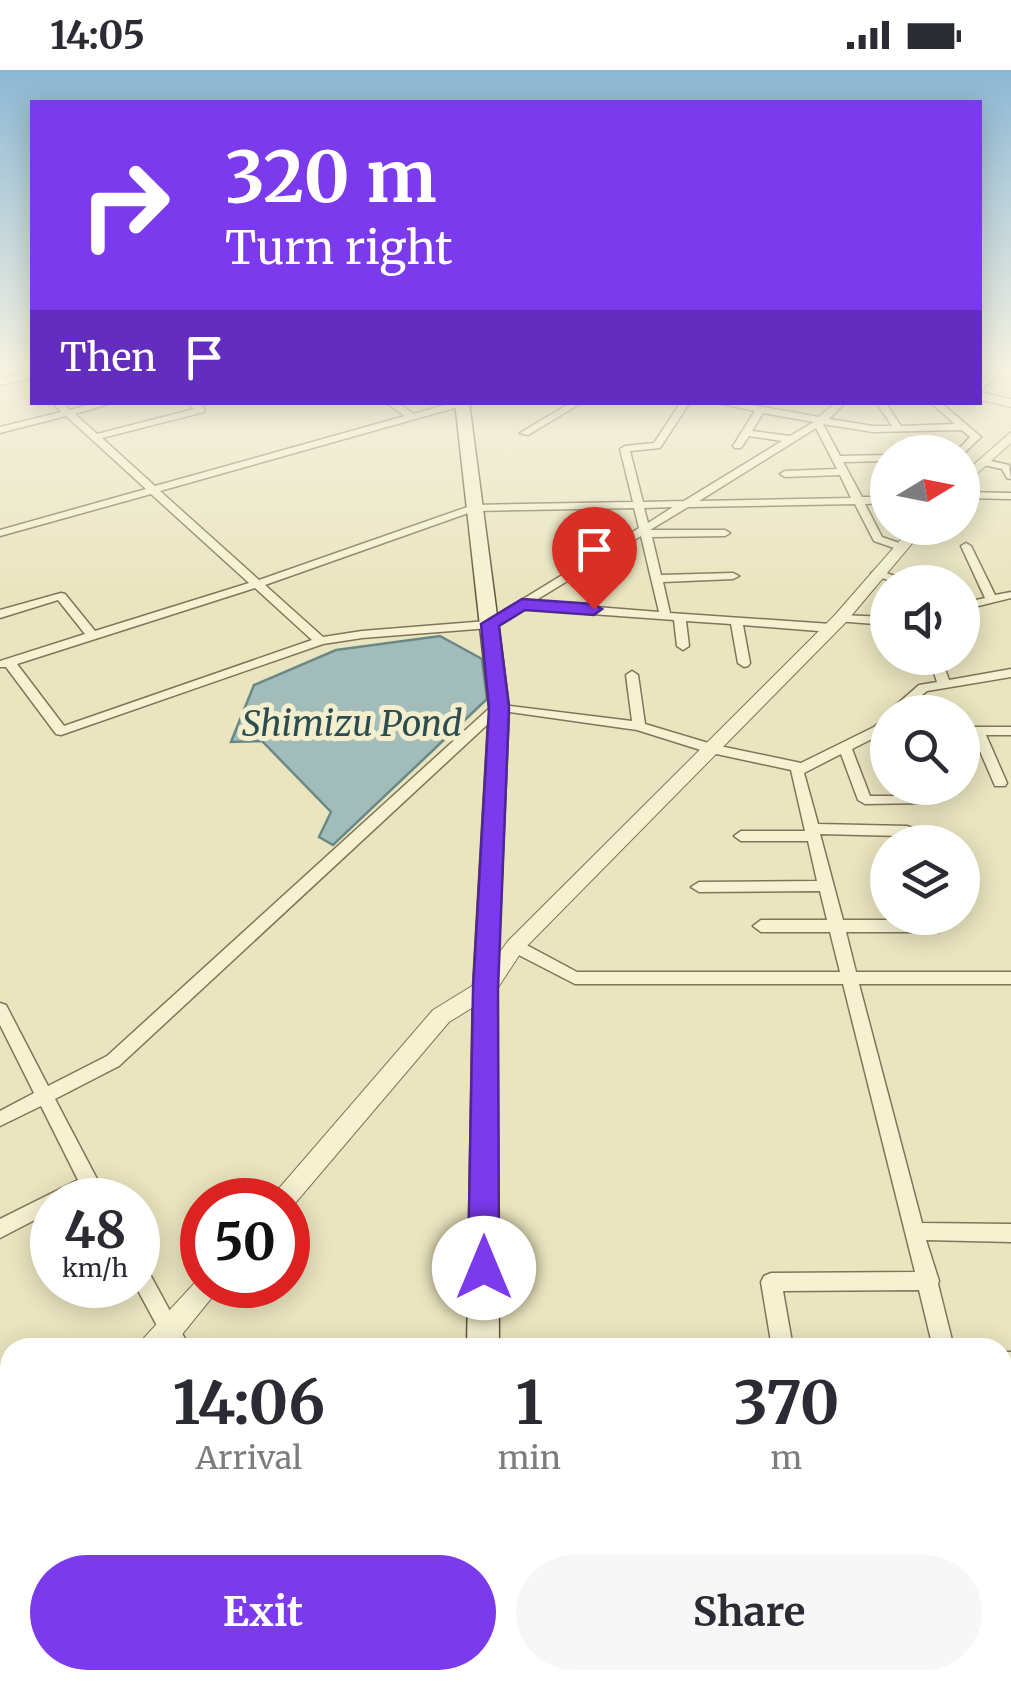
<!DOCTYPE html>
<html lang="en">
<head>
<meta charset="utf-8">
<style>
  body { margin:0; font-family:Merriweather,serif; background:#f7f7f7; color:#2b2b33; height:100vh; display:flex; flex-direction:column; font-size:38px; white-space:nowrap }
  * { box-sizing:border-box; margin:0 }
  p { font-size:32px; color:#7c7c81 }
  .icon { flex:none; width:55px; height:55px; fill:none; stroke:currentColor; stroke-width:2; stroke-linecap:round; stroke-linejoin:round }
  .map { position:relative; flex:1; overflow:hidden }
  .drawer { position:absolute; left:0px; top:1268px; width:1012px; height:352px; display:flex; flex-direction:column; background:#fff; border-radius:30px 30px 0 0; box-shadow:0 5px 25px #0003 }
  .drawer>* { flex:none }
  .banner { position:absolute; left:30px; top:30px; width:952px; height:305px; border-radius:0px; box-shadow:0 5px 25px #0003; background:#7c3aed; color:#fff; overflow:hidden }
  .needle { width:65px; rotate:80deg }
  .controls { position:absolute; left:870px; top:365px; display:grid; gap:20px }
  .controls a { display:grid; place-items:center; width:110px; height:110px; border-radius:50%; background:#fff; box-shadow:0 5px 25px #0003; font-size:50px }
  .speed { position:absolute; left:30px; top:1108px; display:flex; gap:20px; font-size:50px; font-weight:700; text-align:center }
  .speed>* { display:grid; place-content:center; width:130px; height:130px; border-radius:50%; background:#fff; box-shadow:0 5px 25px #0003; line-height:1 }
  .speed small { font-size:25px; font-weight:400 }
  .speed .limit { border:15px solid #d22; background:#fff; color:#111 }
  .pin { position:absolute; display:grid; place-items:center; width:85px; height:85px; color:#fff; margin:-102px -42px; border-radius:50% 50% 50% 0; rotate:-45deg; box-shadow:0 0 10px #0007 }
  .pin .icon { rotate:45deg }
  .me { position:absolute; width:110px; margin:-55px; rotate:0deg; stroke-linejoin:round; filter:drop-shadow(0 0 8px #0008) }
  .turn { display:flex; align-items:center; gap:35px; height:210px; padding:0 30px; font-size:45px }
  .turn .icon { width:130px; height:130px; stroke-width:2.5 }
  .turn b { display:block; font-size:70px; line-height:85px }
  .then { display:flex; align-items:center; height:95px; padding:0 30px; background:#0003; gap:20px; font-size:38px }
  .eta { display:flex; justify-content:space-evenly; align-items:center; height:170px; text-align:center }
  .eta b { font-size:60px; font-weight:700; line-height:70px }
  .action { display:flex; gap:20px; margin-top:auto; padding:20px 30px }
  .action a { flex:1; height:115px; border-radius:60px; background:#7c3aed; color:#fff; font-size:40px; font-weight:700; line-height:115px; text-align:center }
  .action a+a { background:#f7f7f7; color:#2b2b33 }
  .status { display:flex; justify-content:space-between; align-items:center; height:70px; padding:0 50px; background:#fff; direction:ltr }
  .status svg { height:28px; fill:currentColor }
  .map>svg:first-child { display:block }
</style>
</head>
<body>
<div class="status"><b>14:05</b><svg viewBox="0 0 49 12"><path d="M0 12V9h3v3zM5 12V6h3v6zM10 12V3h3v9zM15 12V0h3v12zM26 1h20v11H26zM47 4h2v5h-2z"/></svg></div>
<div class="map">
<svg width="1011" height="1618" viewBox="0 0 1011 1618">
  <rect width="100%" height="100%" fill="#eae5bf"/>
  <path fill="#a2bcb9" stroke="#6a8986" stroke-width="2.5" d="M 440,566 L 482,589 L 487,629 L 333,775 L 319,767 L 331,742 L 262,671 L 231,672 L 254,615 L 336,580 Z"/>
  <g fill="none" stroke-linecap="round" stroke-linejoin="round">
    <defs>
      <g id="minor">
        <path d="M 997,296 L 1006,296 L 980,321 L 980,313 Z"/>
        <path d="M 29,303 L 32,305 L 32,308 L 0,315 L 0,309 Z"/>
        <path d="M 52,332 L 62,332 L 70,340 L 98,332 L 115,332 L 75,344 L 97,364 L 194,339 L 187,332 L 197,332 L 204,338 L 204,342 L 102,368 L 155,416 L 405,346 L 385,332 L 396,332 L 414,344 L 454,332 L 466,332 L 465,335 L 160,421 L 259,510 L 473,435 L 633,432 L 620,379 L 625,376 L 654,373 L 681,332 L 690,332 L 660,378 L 630,381 L 643,432 L 684,431 L 782,371 L 749,366 L 741,378 L 735,378 L 733,376 L 755,341 L 712,332 L 735,332 L 819,347 L 836,332 L 846,332 L 829,349 L 873,356 L 892,356 L 876,332 L 885,332 L 901,356 L 955,354 L 930,332 L 940,332 L 981,367 L 962,385 L 962,382 L 956,382 L 970,367 L 962,360 L 873,362 L 823,354 L 840,386 L 888,385 L 888,391 L 843,392 L 862,427 L 888,427 L 888,433 L 865,434 L 882,467 L 905,475 L 905,479 L 897,479 L 874,471 L 855,434 L 688,437 L 650,460 L 725,460 L 730,463 L 725,466 L 652,467 L 661,505 L 733,503 L 739,506 L 733,509 L 663,512 L 670,543 L 831,554 L 837,558 L 831,562 L 743,555 L 750,593 L 748,596 L 744,597 L 738,593 L 731,554 L 686,551 L 689,576 L 683,580 L 677,576 L 674,550 L 523,539 L 490,558 L 362,568 L 323,574 L 61,665 L 56,664 L 6,597 L 0,597 L 0,591 L 85,564 L 58,530 L 0,548 L 0,540 L 61,523 L 65,524 L 95,561 L 249,513 L 151,424 L 0,466 L 0,460 L 146,419 L 66,346 L 0,363 L 0,357 L 61,342 ZM 763,343 L 814,352 L 790,366 L 752,361 ZM 816,358 L 837,399 L 785,401 L 780,404 L 785,407 L 840,405 L 851,428 L 699,431 ZM 673,437 L 648,453 L 644,438 ZM 634,438 L 639,458 L 487,551 L 362,561 L 323,567 L 265,515 L 474,441 ZM 641,466 L 659,542 L 533,532 ZM 255,518 L 312,570 L 64,656 L 17,594 Z"/>
        <path d="M 572,332 L 583,332 L 528,365 L 520,363 Z"/>
        <path d="M 982,389 L 1009,395 L 1011,409 L 1007,408 L 1002,399 L 979,394 L 977,392 Z"/>
        <path d="M 962,422 L 1011,423 L 1011,429 L 962,428 Z"/>
        <path d="M 966,473 L 971,476 L 995,525 L 1011,522 L 1011,528 L 962,540 L 962,533 L 985,528 L 961,476 Z"/>
        <path d="M 877,500 L 907,510 L 909,512 L 894,512 L 873,505 L 871,503 Z"/>
        <path d="M 840,545 L 888,547 L 888,555 L 836,551 L 836,547 Z"/>
        <path d="M 929,588 L 941,588 L 949,610 L 1011,599 L 1011,607 L 927,621 L 901,642 L 888,642 L 919,615 L 937,612 Z"/>
        <path d="M 632,601 L 638,605 L 645,654 L 715,675 L 801,693 L 874,657 L 888,646 L 888,658 L 884,663 L 852,679 L 870,726 L 914,726 L 911,718 L 925,718 L 929,730 L 927,733 L 865,734 L 858,730 L 841,684 L 804,703 L 818,754 L 907,756 L 912,758 L 918,772 L 904,772 L 901,766 L 820,764 L 843,850 L 929,850 L 929,848 L 943,848 L 947,856 L 939,862 L 846,862 L 856,902 L 1011,902 L 1011,914 L 859,914 L 922,1153 L 1011,1154 L 1011,1172 L 926,1170 L 939,1211 L 938,1214 L 954,1278 L 933,1278 L 919,1220 L 783,1221 L 793,1278 L 772,1278 L 761,1212 L 764,1206 L 771,1203 L 915,1202 L 843,914 L 575,914 L 509,880 L 507,876 L 509,872 L 521,872 L 577,902 L 840,902 L 830,862 L 761,862 L 753,856 L 761,850 L 827,850 L 820,821 L 699,822 L 691,817 L 699,812 L 817,811 L 808,771 L 741,771 L 734,766 L 741,761 L 805,761 L 791,700 L 707,682 L 637,660 L 502,641 L 119,996 L 55,1029 L 108,1130 L 88,1130 L 86,1125 L 75,1130 L 52,1130 L 52,1141 L 0,1168 L 0,1149 L 78,1110 L 41,1036 L 0,1056 L 0,1041 L 34,1023 L 0,955 L 0,933 L 6,935 L 48,1016 L 107,986 L 494,634 L 632,651 L 626,605 Z"/>
        <path d="M 962,657 L 1011,657 L 1011,665 L 986,665 L 1007,713 L 1005,716 L 995,716 L 973,665 L 962,665 Z"/>
        <path d="M 138,1192 L 145,1195 L 190,1278 L 169,1278 L 135,1215 L 138,1215 Z"/>
        <rect x="1002" y="1282" width="9" height="20"/>
        <path d="M 1002,1492 L 1011,1497 L 1011,1560 L 1002,1560 Z"/>
        <path d="M 359,1610 L 384,1610 L 388,1618 L 362,1618 Z"/>
      </g>
      <g id="tertiary">
        <path d="M 980,322 L 1011,329 L 1011,337 L 980,330 Z"/>
        <path d="M 1011,362 L 1011,373 L 962,417 L 962,405 Z"/>
        <path d="M 911,458 L 925,458 L 846,552 L 522,881 L 493,925 L 449,952 L 291,1138 L 288,1139 L 288,1130 L 269,1130 L 433,940 L 477,913 L 508,871 L 834,546 Z"/>
        <path d="M 202,1205 L 202,1215 L 222,1215 L 171,1278 L 139,1278 L 143,1269 Z"/>
        <path d="M 10,1405 L 10,1441 L 0,1445 L 0,1409 Z"/>
      </g>
      <g id="secondary">
        <path d="M 455,332 L 469,332 L 509,637 L 497,919 L 499,1278 L 467,1278 L 473,919 L 489,637 Z"/>
        <rect x="460" y="1610" width="38" height="8"/>
      </g>
    </defs>
    <use href="#minor" stroke="#817559" stroke-width="3"/>
    <use href="#tertiary" stroke="#817559" stroke-width="2"/>
    <use href="#secondary" stroke="#63563c" stroke-width="3"/>
    <use href="#minor" fill="#f5f1d1" fill-rule="evenodd"/>
    <use href="#tertiary" fill="#f5f1d1" fill-rule="evenodd"/>
    <use href="#secondary" fill="#f5f1d1" fill-rule="evenodd"/>
  </g>
  <linearGradient id="sky" x2="0" y2="1"><stop stop-color="#8cb7d5"/><stop offset="0.57" stop-color="#f6f3e2"/><stop offset="1" stop-color="#f6f3e2" stop-opacity="0"/></linearGradient>
  <rect width="1011" height="523" fill="url(#sky)"/>
  <path fill="#7c3aed" stroke="#51269a" stroke-width="2.5" d="M 522,529 L 594,534 L 602,539 L 594,545 L 525,540 L 499,556 L 509,638 L 498,920 L 499,1198 L 494,1208 L 484,1212 L 473,1208 L 468,1198 L 473,920 L 489,638 L 481,554 Z"/>
  <g text-anchor="middle" stroke-width="10" stroke-linejoin="round" paint-order="stroke">
    <g font-size="35" font-style="italic" fill="#2c4c50" stroke="#f2eece">
      <text x="352" y="666">Shimizu Pond</text>
    </g>
  </g>
</svg>
<div class="controls">
<a><svg class="needle" viewBox="-14 -14 28 28"><path d="M0-13l5 13h-10z" fill="#e53935"/><path d="M0 13l5-13h-10z" fill="#7c7c81"/></svg></a>
<a><svg class="icon" aria-label="sound" viewBox="0 0 24 24"><path d="M4 9h4l5-4v14l-5-4H4zM17 9q2 3 0 6"/></svg></a>
<a><svg class="icon" aria-label="search" viewBox="0 0 24 24"><circle cx="10" cy="10" r="6"/><path d="M15 15l6 6"/></svg></a>
<a><svg class="icon" aria-label="layers" viewBox="0 0 24 24"><path d="M12 4l9 5-9 5-9-5zM3 14l9 5 9-5"/></svg></a>
</div>
<div class="speed"><div>48<small>km/h</small></div><div class="limit">50</div></div>
<div class="pin" style="left:594px;top:539px;background:#d93025"><svg class="icon" aria-label="arrive" viewBox="0 0 24 24"><path d="M6 21V4h12l-3 4 3 4H6"/></svg></div>
<svg class="me" style="left:484px;top:1198px" viewBox="-20 -20 40 40"><circle r="19" fill="#fff"/><path d="M0-13L10 11 0 6-10 11z" fill="#7c3aed"/></svg>
<div class="banner">
<div class="turn"><svg class="icon" aria-label="right" viewBox="0 0 24 24"><path d="M7 20v-9h11M14 6l5 5-5 5"/></svg><div><b>320 m</b>Turn right</div></div>
<div class="then">Then<svg class="icon" aria-label="arrive" viewBox="0 0 24 24"><path d="M6 21V4h12l-3 4 3 4H6"/></svg></div>
</div>
<section class="drawer">
<div class="eta">
<div><b>14:06</b><p>Arrival</p></div>
<div><b>1</b><p>min</p></div>
<div><b>370</b><p>m</p></div>
</div>
<div class="action"><a>Exit</a><a>Share</a></div>
</section>
</div>
</body>
</html>
